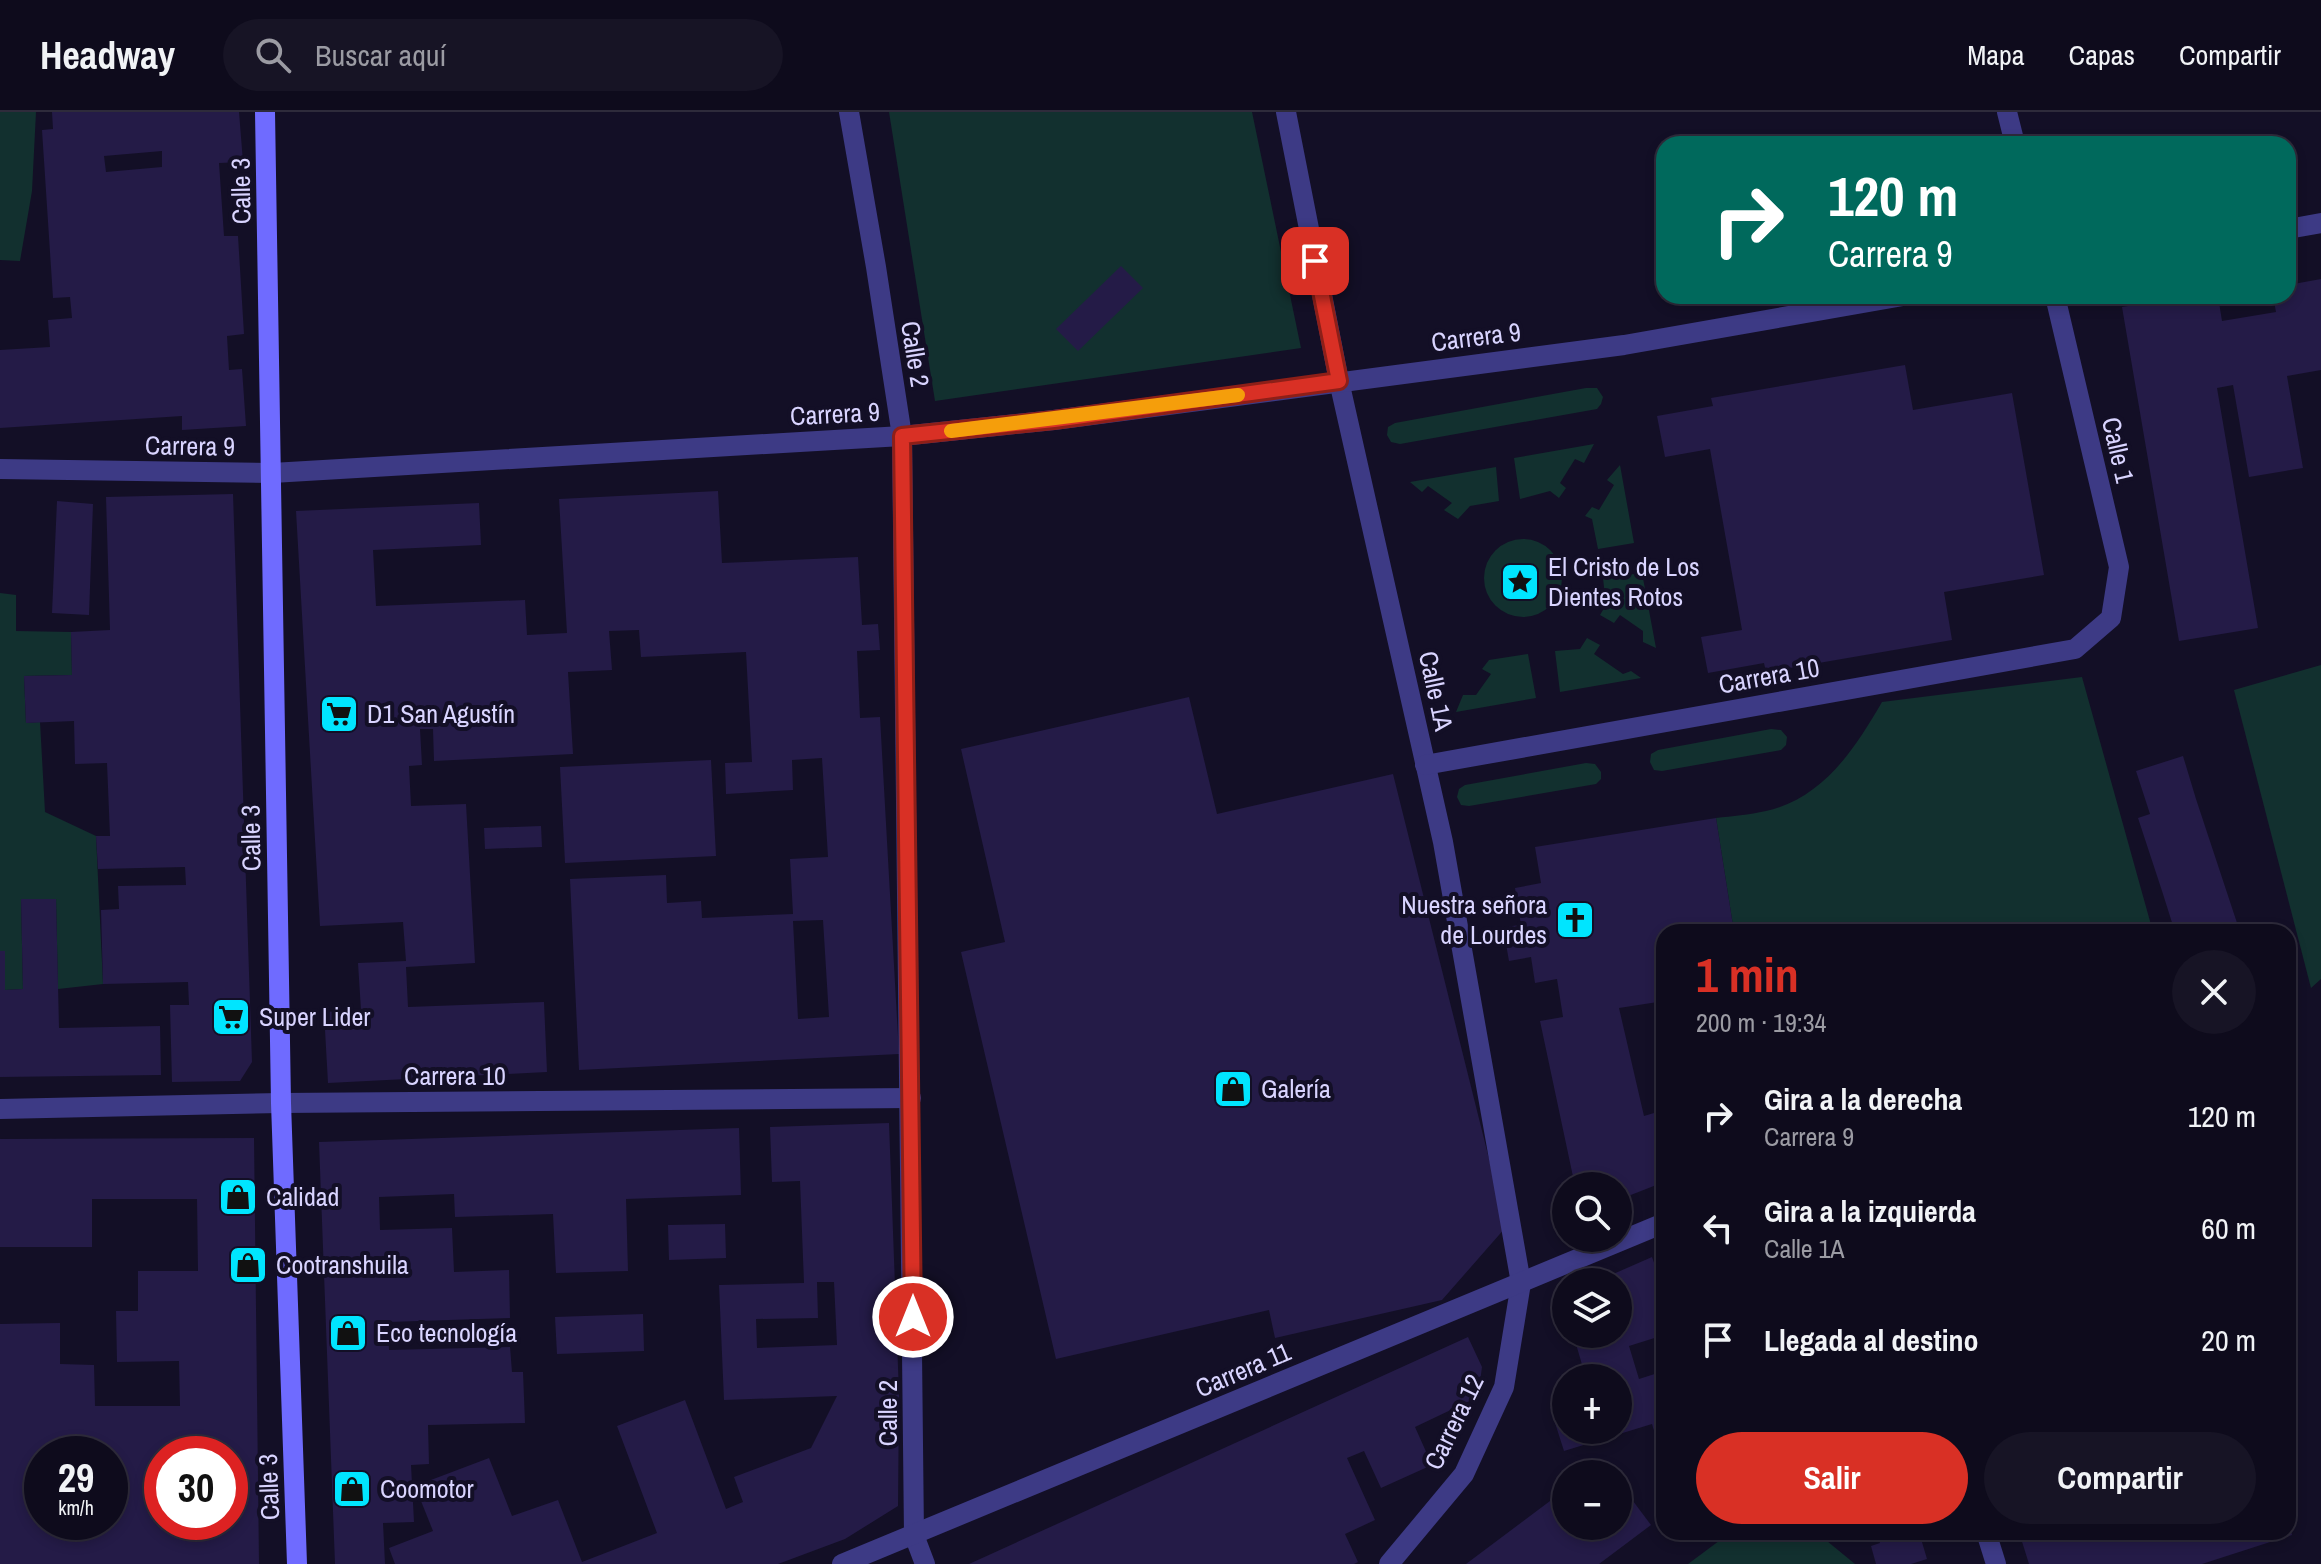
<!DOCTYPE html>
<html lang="es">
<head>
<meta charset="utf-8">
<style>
  body { margin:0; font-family:"Archivo Narrow",sans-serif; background:#171425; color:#f1f3f6; height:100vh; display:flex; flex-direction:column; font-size:30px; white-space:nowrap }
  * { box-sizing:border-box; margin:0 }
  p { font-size:26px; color:#9b9ba3 }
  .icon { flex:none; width:44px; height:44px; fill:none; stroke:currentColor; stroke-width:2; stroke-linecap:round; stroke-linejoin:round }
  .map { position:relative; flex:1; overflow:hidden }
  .sheet { position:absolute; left:1656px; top:812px; width:640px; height:616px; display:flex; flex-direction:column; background:#0e0b1c; border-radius:24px; box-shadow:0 4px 12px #0003,0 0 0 2px #2e2b3b }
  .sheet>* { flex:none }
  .banner { position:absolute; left:1656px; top:24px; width:640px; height:168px; border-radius:24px; box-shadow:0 4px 12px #0003,0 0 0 2px #2e2b3b; background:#00695c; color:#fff; overflow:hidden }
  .fabs { position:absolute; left:1552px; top:1060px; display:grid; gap:16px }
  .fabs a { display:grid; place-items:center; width:80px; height:80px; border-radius:50%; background:#0e0b1c; box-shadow:0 4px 12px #0003,0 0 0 2px #2e2b3b; font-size:40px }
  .speed { position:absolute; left:24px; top:1324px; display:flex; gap:16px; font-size:40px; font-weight:700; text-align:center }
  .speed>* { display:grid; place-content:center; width:104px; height:104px; border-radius:50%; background:#0e0b1c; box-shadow:0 4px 12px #0003,0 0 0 2px #2e2b3b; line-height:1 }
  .speed small { font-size:20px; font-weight:400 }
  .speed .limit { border:12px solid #d22; background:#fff; color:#111 }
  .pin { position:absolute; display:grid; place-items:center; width:68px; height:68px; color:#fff; margin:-34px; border-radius:16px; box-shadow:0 4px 12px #0006 }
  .me { position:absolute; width:88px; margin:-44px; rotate:0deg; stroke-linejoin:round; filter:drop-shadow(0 0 6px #0008) }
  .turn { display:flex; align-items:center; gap:28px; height:168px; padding:0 40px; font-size:36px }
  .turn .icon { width:104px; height:104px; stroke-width:2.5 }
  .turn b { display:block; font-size:56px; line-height:68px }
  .round { display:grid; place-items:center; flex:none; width:84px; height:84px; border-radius:42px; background:#171425 }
  .summary { display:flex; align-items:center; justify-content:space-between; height:136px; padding:0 40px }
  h1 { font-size:48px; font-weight:800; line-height:60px; color:#d93025 }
  .action { display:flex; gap:16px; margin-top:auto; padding:16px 40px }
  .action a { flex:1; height:92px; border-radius:48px; background:#d93025; color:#fff; font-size:32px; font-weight:800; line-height:92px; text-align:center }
  .action a+a { background:#171425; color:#f1f3f6 }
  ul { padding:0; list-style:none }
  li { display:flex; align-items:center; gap:24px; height:112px; padding:0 40px }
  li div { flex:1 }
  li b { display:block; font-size:30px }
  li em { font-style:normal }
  header { display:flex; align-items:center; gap:48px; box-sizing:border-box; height:112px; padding:0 40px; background:#0e0b1c; border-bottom:2px solid #2e2b3b }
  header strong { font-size:38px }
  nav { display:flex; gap:44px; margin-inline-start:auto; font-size:28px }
  .search { width:560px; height:72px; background:#171425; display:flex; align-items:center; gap:20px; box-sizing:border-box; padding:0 28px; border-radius:44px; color:#9b9ba3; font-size:30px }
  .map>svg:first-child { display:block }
</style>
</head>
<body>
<header>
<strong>Headway</strong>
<div class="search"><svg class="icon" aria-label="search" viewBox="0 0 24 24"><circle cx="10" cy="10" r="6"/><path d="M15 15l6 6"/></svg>Buscar aquí</div>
<nav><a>Mapa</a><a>Capas</a><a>Compartir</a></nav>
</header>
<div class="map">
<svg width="2321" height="1452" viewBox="0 0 2321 1452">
  <rect width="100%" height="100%" fill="#130f26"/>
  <g fill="#12302f">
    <path d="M 0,0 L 36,0 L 32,79 L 20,149 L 0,148 Z"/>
    <path d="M 889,0 L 1252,0 L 1301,236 L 935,289 Z"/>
    <path d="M 1586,276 L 1597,276 L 1603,285 L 1601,292 L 1597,297 L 1400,332 L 1391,330 L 1387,323 L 1388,315 L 1395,311 Z"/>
    <path d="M 1594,332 L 1584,351 L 1575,347 L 1560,371 L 1566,376 L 1559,386 L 1550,379 L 1520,387 L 1514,346 Z"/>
    <path d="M 1620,353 L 1634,431 L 1598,437 L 1592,407 L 1585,404 L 1592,395 L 1599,398 L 1614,373 L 1607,368 Z"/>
    <path d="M 1496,355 L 1499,389 L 1470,394 L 1458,407 L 1444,398 L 1452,391 L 1428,374 L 1422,380 L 1410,370 Z"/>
    <circle cx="1523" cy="466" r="39"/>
    <path d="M 1642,461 L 1656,536 L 1643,530 L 1643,519 L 1620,503 L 1614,511 L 1600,503 L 1606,493 L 1603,466 Z"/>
    <path d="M 0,481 L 16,483 L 16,519 L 71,520 L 72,563 L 24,564 L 26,611 L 40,610 L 45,700 L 96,724 L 103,872 L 58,877 L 56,787 L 21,787 L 23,877 L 5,878 L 5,840 L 0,839 Z"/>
    <path d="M 1587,526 L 1600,533 L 1594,542 L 1623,562 L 1631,559 L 1641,566 L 1560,580 L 1555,539 L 1580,537 Z"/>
    <path d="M 1528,542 L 1536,586 L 1456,600 L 1463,583 L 1476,583 L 1491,562 L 1482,557 L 1489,548 Z"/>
    <path d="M 2321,553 L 2321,867 L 2311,876 L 2234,578 Z"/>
    <path d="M 2082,565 L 2153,820 L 1734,820 L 1716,706 C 1732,704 1749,703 1766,699 C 1823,686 1854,638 1882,590 Z"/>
    <path d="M 1771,617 L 1781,618 L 1787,625 L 1786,633 L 1781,638 L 1662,659 L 1654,658 L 1650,650 L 1651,642 L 1658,638 Z"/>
    <path d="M 1586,651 L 1595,652 L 1601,660 L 1601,667 L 1596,672 L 1469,694 L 1461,693 L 1457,685 L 1459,677 L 1465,673 Z"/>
    <path d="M 1731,1420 L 1816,1420 L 1855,1452 L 1688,1452 Z"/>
  </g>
  <g fill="#241b47" fill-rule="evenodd">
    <path d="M 52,0 L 239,0 L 243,50 L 219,51 L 224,124 L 238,124 L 244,222 L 227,224 L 229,258 L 242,257 L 246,314 L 182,318 L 182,304 L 0,316 L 0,238 L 50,235 L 48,208 L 72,206 L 70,185 L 53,186 L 42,18 L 53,17 ZM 162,39 L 162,55 L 106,60 L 104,44 Z"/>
    <path d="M 1121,154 L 1143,176 L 1078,239 L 1056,217 Z"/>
    <path d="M 2321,167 L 2321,258 L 2287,264 L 2303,356 L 2249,365 L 2233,273 L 2217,276 L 2258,516 L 2179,529 L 2122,195 L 2189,184 L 2218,184 L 2222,209 L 2276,200 L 2273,184 L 2288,184 L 2288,173 Z"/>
    <path d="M 1905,253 L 1913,298 L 2012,281 L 2044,463 L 1944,480 L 1952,528 L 1766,560 L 1764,551 L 1708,561 L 1701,525 L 1742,518 L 1710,337 L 1665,345 L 1657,304 L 1713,294 L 1711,286 Z"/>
    <path d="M 718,379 L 722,451 L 858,445 L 862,513 L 878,512 L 880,538 L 857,539 L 860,606 L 880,605 L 899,942 L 579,958 L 570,767 L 666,763 L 667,791 L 701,789 L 702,806 L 793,802 L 790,747 L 828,745 L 822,646 L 792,648 L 793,678 L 726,682 L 725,651 L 752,650 L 746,540 L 641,545 L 639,518 L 609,519 L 612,558 L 568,560 L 573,642 L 434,649 L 433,617 L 420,617 L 422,653 L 409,654 L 411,694 L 466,692 L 475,851 L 406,855 L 408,895 L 544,890 L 547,960 L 328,971 L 324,900 L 361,898 L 358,851 L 406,849 L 403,810 L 320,814 L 296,399 L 479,391 L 481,433 L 373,438 L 376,494 L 525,488 L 527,523 L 567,521 L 559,387 ZM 823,808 L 829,905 L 798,907 L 793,809 Z"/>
    <path d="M 233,382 L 252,950 L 240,969 L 172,970 L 170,893 L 189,893 L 188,870 L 103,872 L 101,798 L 119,797 L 118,774 L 186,773 L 185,755 L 98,757 L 96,724 L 110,724 L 107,651 L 75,652 L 74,609 L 26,611 L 24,564 L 72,563 L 71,520 L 110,518 L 106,385 Z"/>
    <path d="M 57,389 L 93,392 L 89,503 L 52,501 Z"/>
    <path d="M 1189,585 L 1217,702 L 1393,662 L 1506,1115 L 1442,1188 L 1275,1226 L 1269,1198 L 1056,1247 L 961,840 L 1005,830 L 961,637 Z"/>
    <path d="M 2183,644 L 2196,687 L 2240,820 L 2175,820 L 2163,782 L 2138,706 L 2150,702 L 2136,659 Z"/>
    <path d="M 711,648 L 716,744 L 565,751 L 560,655 Z"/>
    <path d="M 1716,706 L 1734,820 L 1664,820 L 1664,889 L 1619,896 L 1644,1004 L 1664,998 L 1664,1070 L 1618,1088 L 1618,1074 L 1575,1074 L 1540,909 L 1563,905 L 1557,867 L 1535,871 L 1531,845 L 1509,849 L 1503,815 L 1521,813 L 1515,776 L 1541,771 L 1535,735 Z"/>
    <path d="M 541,714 L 542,735 L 485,737 L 484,716 Z"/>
    <path d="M 21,787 L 56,787 L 59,916 L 160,914 L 161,963 L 0,965 L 0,839 L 5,839 L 5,878 L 23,877 Z"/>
    <path d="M 889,1011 L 899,1282 L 898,1394 L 845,1427 L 778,1452 L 395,1452 L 389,1436 L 433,1419 L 415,1374 L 489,1346 L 512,1404 L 558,1388 L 582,1450 L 657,1421 L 617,1314 L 685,1288 L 726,1397 L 743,1390 L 734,1365 L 811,1336 L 837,1284 L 724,1288 L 719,1173 L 804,1171 L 800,1069 L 772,1070 L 770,1015 ZM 817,1170 L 834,1170 L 837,1233 L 757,1236 L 756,1207 L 818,1206 Z"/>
    <path d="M 739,1016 L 741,1083 L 626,1087 L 628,1159 L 556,1161 L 553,1102 L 455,1105 L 454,1082 L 379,1085 L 380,1118 L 452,1116 L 454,1160 L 509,1158 L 510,1206 L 388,1210 L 389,1238 L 510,1235 L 512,1260 L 523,1260 L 525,1311 L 428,1313 L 429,1352 L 411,1353 L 414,1410 L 383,1411 L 385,1452 L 335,1452 L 319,1030 Z"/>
    <path d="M 254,1026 L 259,1452 L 0,1452 L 0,1212 L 60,1211 L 60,1252 L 94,1253 L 95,1294 L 180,1294 L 179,1249 L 117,1250 L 116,1199 L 138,1199 L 138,1159 L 198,1159 L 197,1087 L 92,1087 L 92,1135 L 0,1135 L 0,1027 ZM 42,1342 L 110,1342 L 110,1410 L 42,1410 ZM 162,1342 L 230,1342 L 230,1410 L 162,1410 Z"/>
    <path d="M 725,1112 L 726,1146 L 669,1148 L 668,1113 Z"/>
    <path d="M 1652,1145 L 1664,1179 L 1664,1223 L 1629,1234 L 1639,1267 L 1664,1259 L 1664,1341 L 1661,1342 L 1652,1312 L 1564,1339 L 1550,1295 L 1566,1290 L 1566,1318 L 1618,1318 L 1618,1266 L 1586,1266 L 1573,1222 L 1618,1222 L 1618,1170 L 1595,1170 Z"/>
    <path d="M 643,1202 L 644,1239 L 557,1242 L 555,1205 Z"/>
    <path d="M 1468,1225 L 1482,1255 L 1478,1285 L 1415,1315 L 1432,1353 L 1381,1376 L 1364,1339 L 1347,1346 L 1375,1408 L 1345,1422 L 1358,1450 L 1354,1452 L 969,1452 Z"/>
    <path d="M 1603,1349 L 1612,1362 L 1586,1362 Z"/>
    <path d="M 1618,1369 L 1651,1413 L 1599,1452 L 1466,1452 L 1566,1377 L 1566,1414 L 1618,1414 Z"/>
    <path d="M 2289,1411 L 2292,1423 L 2202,1452 L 2029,1452 L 2019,1420 L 2288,1420 Z"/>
    <path d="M 1876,1420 L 1919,1420 L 1927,1447 L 1911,1452 L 1876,1452 L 1871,1434 L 1880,1431 Z"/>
  </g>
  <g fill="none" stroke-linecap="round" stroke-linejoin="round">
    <g stroke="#3d3a85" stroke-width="20">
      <path d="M 849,0 L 876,155 L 902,324 L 914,1423 L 925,1452"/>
      <path d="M 1286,0 L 1339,269 L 1443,730 L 1521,1171 L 1504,1275 L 1464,1362 L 1389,1452"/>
      <path d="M 2007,0 L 2015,32"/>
      <path d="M 2288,117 L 2321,111"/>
      <path d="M 0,357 L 272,361 L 902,324 L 1054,308 L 1624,233 L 1903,184"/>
      <path d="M 1425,653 L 2075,537 L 2111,506 L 2119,455 L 2055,184"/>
      <path d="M 0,997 L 281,991 L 911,986"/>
      <path d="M 1986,1420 L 1996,1452"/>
      <path d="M 842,1452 L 1664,1111"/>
    </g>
    <path stroke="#6f6bff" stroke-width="20" d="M 265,0 L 281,991 L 297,1452"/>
  </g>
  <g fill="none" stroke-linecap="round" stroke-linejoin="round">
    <defs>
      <path id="route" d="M 913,1205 L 902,324 L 1054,308 L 1339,269 L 1315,149"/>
    </defs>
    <use href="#route" stroke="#8d1f18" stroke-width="20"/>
    <use href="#route" stroke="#d93025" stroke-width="14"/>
    <path stroke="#f59e0b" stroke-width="14" d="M 951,319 L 1238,283"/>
  </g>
  <defs>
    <symbol id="sight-square" viewBox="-11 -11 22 22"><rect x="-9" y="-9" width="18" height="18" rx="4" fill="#00e5ff" stroke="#130f26"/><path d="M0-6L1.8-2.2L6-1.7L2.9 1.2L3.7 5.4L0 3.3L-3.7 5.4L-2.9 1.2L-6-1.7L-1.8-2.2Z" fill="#111"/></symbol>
    <symbol id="supermarket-square" viewBox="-11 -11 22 22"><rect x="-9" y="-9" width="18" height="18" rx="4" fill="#00e5ff" stroke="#130f26"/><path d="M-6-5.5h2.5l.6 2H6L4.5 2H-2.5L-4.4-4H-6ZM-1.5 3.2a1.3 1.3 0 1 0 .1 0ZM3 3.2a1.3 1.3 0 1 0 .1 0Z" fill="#111"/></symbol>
    <symbol id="church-square" viewBox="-11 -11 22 22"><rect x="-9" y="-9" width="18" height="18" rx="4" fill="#00e5ff" stroke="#130f26"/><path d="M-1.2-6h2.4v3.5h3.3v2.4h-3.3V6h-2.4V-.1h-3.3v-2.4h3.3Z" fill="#111"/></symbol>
    <symbol id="shop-square" viewBox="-11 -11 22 22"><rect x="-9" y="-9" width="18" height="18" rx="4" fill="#00e5ff" stroke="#130f26"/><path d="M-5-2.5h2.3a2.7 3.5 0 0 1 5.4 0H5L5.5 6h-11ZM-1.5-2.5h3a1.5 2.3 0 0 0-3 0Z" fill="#111"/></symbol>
  </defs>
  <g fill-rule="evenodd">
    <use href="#sight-square" x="1498" y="448" width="44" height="44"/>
    <use href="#supermarket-square" x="317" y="580" width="44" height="44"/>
    <use href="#church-square" x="1553" y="786" width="44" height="44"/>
    <use href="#supermarket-square" x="209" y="883" width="44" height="44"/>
    <use href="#shop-square" x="1211" y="955" width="44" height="44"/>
    <use href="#shop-square" x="216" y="1063" width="44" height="44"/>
    <use href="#shop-square" x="226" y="1131" width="44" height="44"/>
    <use href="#shop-square" x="326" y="1199" width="44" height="44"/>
    <use href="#shop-square" x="330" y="1355" width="44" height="44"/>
  </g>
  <g text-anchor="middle" stroke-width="8" stroke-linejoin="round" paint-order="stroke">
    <g font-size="26" fill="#d9d4ff" stroke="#130f26">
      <text transform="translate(241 79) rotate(-91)" y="9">Calle 3</text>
      <text transform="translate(1476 225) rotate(-7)" y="9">Carrera 9</text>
      <text transform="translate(915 242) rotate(81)" y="9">Calle 2</text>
      <text transform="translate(835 302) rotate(-3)" y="9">Carrera 9</text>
      <text transform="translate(190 334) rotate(1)" y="9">Carrera 9</text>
      <text transform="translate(2118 338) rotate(77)" y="9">Calle 1</text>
      <text transform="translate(1769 564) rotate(-10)" y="9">Carrera 10</text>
      <text transform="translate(1436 579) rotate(78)" y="9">Calle 1A</text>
      <text transform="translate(251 726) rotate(-91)" y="9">Calle 3</text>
      <text x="455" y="973">Carrera 10</text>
      <text transform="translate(1243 1258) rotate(-23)" y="9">Carrera 11</text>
      <text transform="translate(888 1301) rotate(-90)" y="9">Calle 2</text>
      <text transform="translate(1454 1310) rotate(-64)" y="9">Carrera 12</text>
      <text transform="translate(269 1375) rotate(-92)" y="9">Calle 3</text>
    </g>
    <g font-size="26" fill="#d9d4ff" stroke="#130f26" text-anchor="start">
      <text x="1548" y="464">El Cristo de Los<tspan x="1548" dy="30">Dientes Rotos</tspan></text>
      <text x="367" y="611">D1 San Agustín</text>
      <text x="1547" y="802" text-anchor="end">Nuestra señora<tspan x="1547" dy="30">de Lourdes</tspan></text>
      <text x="259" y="914">Super Lider</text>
      <text x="1261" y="986">Galería</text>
      <text x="266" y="1094">Calidad</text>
      <text x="276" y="1162">Cootranshuila</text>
      <text x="376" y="1230">Eco tecnología</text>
      <text x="380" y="1386">Coomotor</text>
    </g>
  </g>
</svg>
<div class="fabs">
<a><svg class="icon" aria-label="search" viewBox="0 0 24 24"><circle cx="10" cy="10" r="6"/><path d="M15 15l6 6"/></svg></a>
<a><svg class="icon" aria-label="layers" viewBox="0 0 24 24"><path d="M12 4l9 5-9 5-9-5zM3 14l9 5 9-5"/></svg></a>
<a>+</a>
<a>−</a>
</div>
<div class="speed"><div>29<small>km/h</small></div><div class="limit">30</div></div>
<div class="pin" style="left:1315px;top:149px;background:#d93025"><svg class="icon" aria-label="arrive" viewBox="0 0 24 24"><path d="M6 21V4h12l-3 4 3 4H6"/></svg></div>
<svg class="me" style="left:913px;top:1205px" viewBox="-20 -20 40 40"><circle r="17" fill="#d93025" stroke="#fff" stroke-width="3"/><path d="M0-11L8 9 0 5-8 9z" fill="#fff"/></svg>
<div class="banner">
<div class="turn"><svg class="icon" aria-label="right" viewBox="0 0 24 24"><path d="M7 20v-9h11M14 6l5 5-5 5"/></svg><div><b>120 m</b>Carrera 9</div></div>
</div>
<section class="sheet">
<div class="summary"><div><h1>1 min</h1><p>200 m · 19:34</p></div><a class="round"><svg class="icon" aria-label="close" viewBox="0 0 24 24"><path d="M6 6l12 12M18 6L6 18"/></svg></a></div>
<ul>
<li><svg class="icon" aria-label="right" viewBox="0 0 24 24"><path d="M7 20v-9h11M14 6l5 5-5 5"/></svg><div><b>Gira a la derecha</b><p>Carrera 9</p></div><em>120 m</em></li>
<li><svg class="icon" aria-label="left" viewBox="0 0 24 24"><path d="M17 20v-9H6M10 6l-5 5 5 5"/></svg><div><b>Gira a la izquierda</b><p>Calle 1A</p></div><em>60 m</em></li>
<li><svg class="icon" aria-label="arrive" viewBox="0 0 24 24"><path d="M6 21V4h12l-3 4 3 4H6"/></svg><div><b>Llegada al destino</b></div><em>20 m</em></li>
</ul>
<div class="action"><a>Salir</a><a>Compartir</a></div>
</section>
</div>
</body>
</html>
